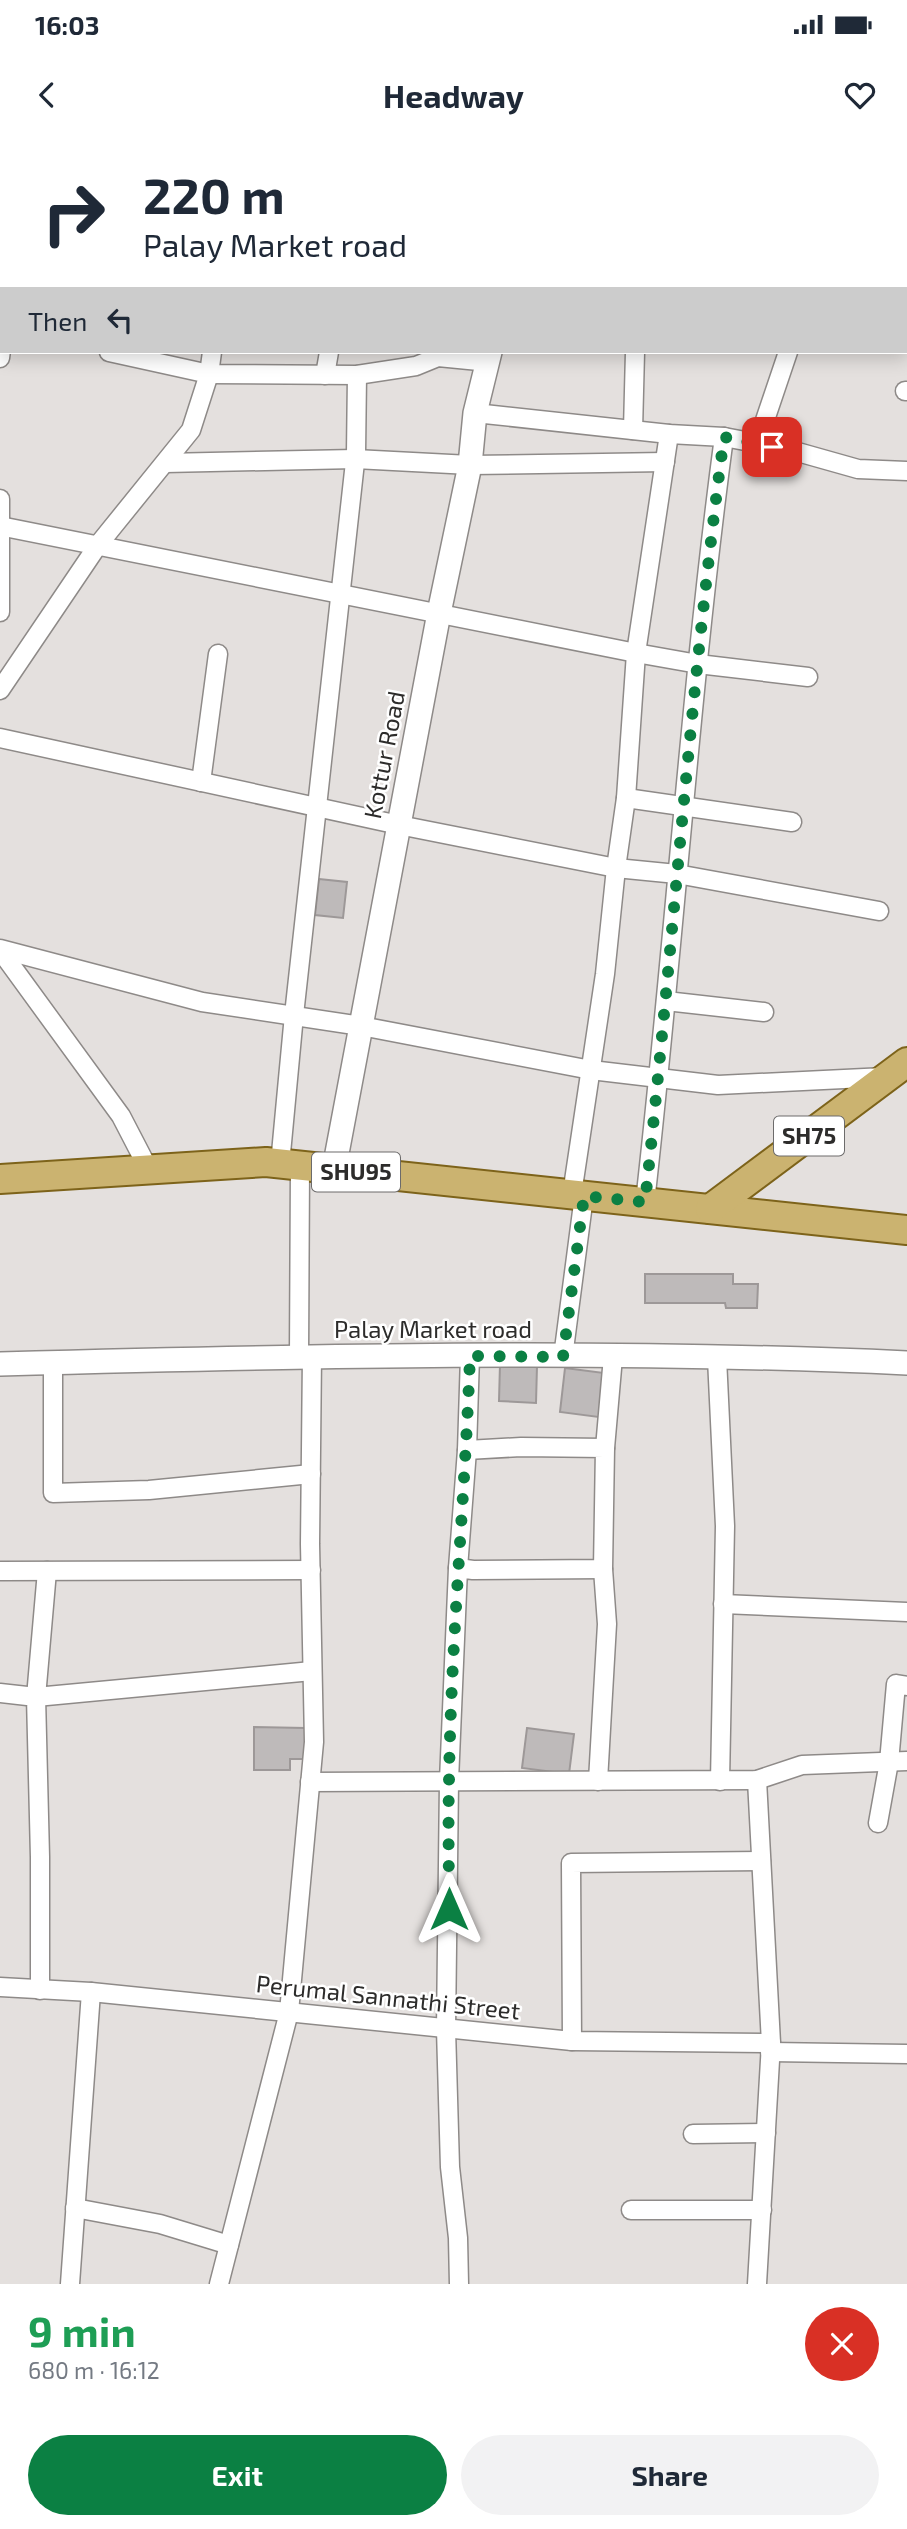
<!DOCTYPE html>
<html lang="en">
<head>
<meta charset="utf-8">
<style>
  body { margin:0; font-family:"Exo 2",sans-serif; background:#f2f2f3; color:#1f2937; height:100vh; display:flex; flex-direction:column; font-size:26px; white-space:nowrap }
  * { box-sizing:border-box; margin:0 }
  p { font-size:23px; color:#747a83 }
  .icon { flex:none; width:38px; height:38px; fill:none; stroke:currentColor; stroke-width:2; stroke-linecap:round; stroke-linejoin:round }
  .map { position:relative; height:2144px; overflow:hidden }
  .details { display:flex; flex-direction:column; background:#fff; flex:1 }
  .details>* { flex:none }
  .top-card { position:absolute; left:0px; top:0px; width:908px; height:214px; box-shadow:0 4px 18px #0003; background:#fff; color:#1f2937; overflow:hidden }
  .pin { position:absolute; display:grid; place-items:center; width:60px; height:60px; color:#fff; margin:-30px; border-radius:14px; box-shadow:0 4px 10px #0006 }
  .me { position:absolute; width:77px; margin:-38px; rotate:0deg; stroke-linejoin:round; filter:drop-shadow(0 0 5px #0008) }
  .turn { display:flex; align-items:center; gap:24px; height:147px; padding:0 28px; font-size:32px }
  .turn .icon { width:91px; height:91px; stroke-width:2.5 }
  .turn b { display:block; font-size:49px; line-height:60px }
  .then { display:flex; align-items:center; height:66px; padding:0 28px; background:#0003; gap:14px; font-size:26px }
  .round { display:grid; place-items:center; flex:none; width:74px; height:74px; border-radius:37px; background:#f2f2f3 }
  .headline { display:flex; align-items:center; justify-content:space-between; height:119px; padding:0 28px }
  h1 { font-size:42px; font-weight:700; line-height:52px; color:#1e9e55 }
  .primary-button { display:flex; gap:14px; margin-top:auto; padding:14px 28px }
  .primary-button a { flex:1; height:80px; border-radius:42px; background:#0b8043; color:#fff; font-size:28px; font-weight:700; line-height:80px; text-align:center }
  .primary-button a+a { background:#f2f2f3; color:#1f2937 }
  .status { display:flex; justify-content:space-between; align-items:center; height:49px; padding:0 35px; background:#fff; direction:ltr }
  .status svg { height:19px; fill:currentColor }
  header { display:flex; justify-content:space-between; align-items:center; height:91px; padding:0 28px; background:#fff; font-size:32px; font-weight:700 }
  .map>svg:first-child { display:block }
</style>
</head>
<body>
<div class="status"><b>16:03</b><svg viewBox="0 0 49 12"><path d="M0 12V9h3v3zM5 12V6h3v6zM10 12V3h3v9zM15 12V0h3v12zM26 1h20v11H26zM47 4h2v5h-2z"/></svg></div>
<header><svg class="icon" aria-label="back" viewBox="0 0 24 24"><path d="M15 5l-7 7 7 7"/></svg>Headway<svg class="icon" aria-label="heart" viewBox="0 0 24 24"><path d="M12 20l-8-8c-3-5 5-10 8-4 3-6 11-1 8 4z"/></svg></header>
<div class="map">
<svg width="907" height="2144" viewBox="0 0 907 2144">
  <rect width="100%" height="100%" fill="#e4e0de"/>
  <g fill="#bebaba" stroke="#9d9898" stroke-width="2">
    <path d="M 319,739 L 347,742 L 343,778 L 315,775 Z"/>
    <path d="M 645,1134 L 733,1134 L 733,1144 L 758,1144 L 757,1168 L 726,1168 L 725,1163 L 645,1163 Z"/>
    <path d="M 500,1224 L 537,1226 L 536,1263 L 499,1261 Z"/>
    <path d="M 565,1228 L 612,1234 L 606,1278 L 560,1272 Z"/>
    <path d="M 254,1587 L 305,1588 L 305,1619 L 290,1619 L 290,1630 L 254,1630 Z"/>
    <path d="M 527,1588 L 574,1594 L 569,1634 L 522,1628 Z"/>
  </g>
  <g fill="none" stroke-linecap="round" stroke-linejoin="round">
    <defs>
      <g id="minor">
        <path d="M 208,0 L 208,2"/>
        <path d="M 423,0 L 423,2"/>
        <path d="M 350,2 L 350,0"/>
        <path d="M 0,88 L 2,88"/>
        <path d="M 0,188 L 2,188"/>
        <path d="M 109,212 L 209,234 L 357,235 L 416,226 L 438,217 L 489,222"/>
        <path d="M 0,218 L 2,202"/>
        <path d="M 325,235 L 329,212"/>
        <path d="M 905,251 L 907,251"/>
        <path d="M 475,273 L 669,294 L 724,297 L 787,309 L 858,329 L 907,331"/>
        <path d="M 633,290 L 635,212"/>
        <path d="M 757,304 L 788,212"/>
        <path d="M 165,323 L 355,319 L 470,325 L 665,322"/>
        <path d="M 0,359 L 0,472"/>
        <path d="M 0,386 L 636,513 L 698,524 L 808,537"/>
        <path d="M 0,550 L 98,405 L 191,290 L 209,234 L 212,212"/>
        <path d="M 0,598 L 399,685 L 616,728 L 677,734 L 879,771"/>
        <path d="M 201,642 L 218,514"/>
        <path d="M 626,658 L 792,682"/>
        <path d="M 0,809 L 202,862 L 361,886 L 591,930 L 718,945 L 885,937"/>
        <path d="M 0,810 L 121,976 L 149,1030"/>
        <path d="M 666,861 L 764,872"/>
        <path d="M 280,1024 L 294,875 L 356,313 L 357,235"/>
        <path d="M 572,1054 L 605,834 L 616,728 L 626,658 L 636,513 L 669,294"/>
        <path d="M 645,1062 C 674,807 690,551 724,297"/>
        <path d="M 299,1216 L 300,1026"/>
        <path d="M 563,1217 L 584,1056"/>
        <path d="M 717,1218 L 725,1386 L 720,1641"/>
        <path d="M 53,1222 L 53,1353 L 149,1350 L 311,1334"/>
        <path d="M 605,1308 L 613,1217"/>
        <path d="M 458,1428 L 467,1310 L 470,1216"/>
        <path d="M 0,1431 L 311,1430"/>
        <path d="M 47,1431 L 36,1557 L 312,1531"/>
        <path d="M 723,1464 L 907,1472"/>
        <path d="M 0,1553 L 36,1557 L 40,1717 L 40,1850"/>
        <path d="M 757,1640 L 771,1903 L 757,2144"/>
        <path d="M 598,1641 L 607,1484 L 603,1429"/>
        <path d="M 310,1642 L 757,1640 L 802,1625 L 907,1621"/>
        <path d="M 878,1683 L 889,1622 L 896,1544 L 907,1546"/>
        <path d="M 0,1847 L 91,1852 L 572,1901 L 771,1903"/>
        <path d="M 572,1901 L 571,1723 L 761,1721"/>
        <path d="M 770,1912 L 907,1914"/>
        <path d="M 693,1994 L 766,1993"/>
        <path d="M 75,2068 L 160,2084 L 229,2105"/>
        <path d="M 631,2070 L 762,2070"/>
        <path d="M 70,2144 L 91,1852"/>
        <path d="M 219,2144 L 289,1872 L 314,1602 L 310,1404 L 312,1215"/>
        <path d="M 459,2144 L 458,2098 L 450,2027 L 446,1889 L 449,1641 L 458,1428 L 473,1430 L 603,1429 L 605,1308 L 521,1307 L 467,1310"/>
      </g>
      <g id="tertiary">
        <path d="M 515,2 L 515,0"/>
        <path d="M 334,1029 L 439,473 L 470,325 L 475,273 L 490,212"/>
        <path d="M 0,1224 C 302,1216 605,1209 907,1223"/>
      </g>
      <g id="primary">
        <path d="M 0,1039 L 266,1022 L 907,1090"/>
        <path d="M 710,1069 L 907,922"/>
      </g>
    </defs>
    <use href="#minor" stroke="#8e8a88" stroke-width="21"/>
    <use href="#tertiary" stroke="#8e8a88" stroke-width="26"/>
    <use href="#primary" stroke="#7d631a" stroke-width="32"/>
    <use href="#minor" stroke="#fff" stroke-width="18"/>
    <use href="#tertiary" stroke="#fff" stroke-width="23"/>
    <use href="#primary" stroke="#cbb370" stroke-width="28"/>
  </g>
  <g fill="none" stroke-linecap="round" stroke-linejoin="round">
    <path stroke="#0b8043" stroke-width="12" stroke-dasharray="0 21.6" d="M 449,1769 C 449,1727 448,1684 449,1641 C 451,1500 465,1358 470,1216 L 563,1217 L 584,1056 L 645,1062 C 673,807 690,551 724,297 L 772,307"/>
  </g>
  <g text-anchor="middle" stroke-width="5" stroke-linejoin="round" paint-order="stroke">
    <g fill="#fff" stroke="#6c6b6b" stroke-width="2">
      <rect x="774" y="976.5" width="70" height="39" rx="5"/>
      <rect x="312" y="1012.5" width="88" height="39" rx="5"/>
    </g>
    <g font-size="23" font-weight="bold" fill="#2d2c2b">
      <text x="809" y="1004">SH75</text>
      <text x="356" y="1040">SHU95</text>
    </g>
    <g font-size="24" fill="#2d2c2b" stroke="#fff">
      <text transform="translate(385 615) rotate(-79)" y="8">Kottur Road</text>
      <text x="433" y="1198">Palay Market road</text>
      <text transform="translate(388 1858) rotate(6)" y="8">Perumal Sannathi Street</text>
    </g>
  </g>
</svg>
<div class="pin" style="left:772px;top:307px;background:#d93025"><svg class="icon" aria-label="arrive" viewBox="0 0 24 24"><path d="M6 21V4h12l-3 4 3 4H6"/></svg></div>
<svg class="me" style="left:449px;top:1769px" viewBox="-20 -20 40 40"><path d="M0-17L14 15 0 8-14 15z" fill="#0b8043" stroke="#fff" stroke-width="4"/></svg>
<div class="top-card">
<div class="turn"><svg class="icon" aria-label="right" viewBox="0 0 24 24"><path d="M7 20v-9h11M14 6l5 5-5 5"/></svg><div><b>220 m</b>Palay Market road</div></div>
<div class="then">Then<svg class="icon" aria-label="left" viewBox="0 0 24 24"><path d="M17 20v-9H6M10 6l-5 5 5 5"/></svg></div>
</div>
</div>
<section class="details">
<div class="headline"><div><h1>9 min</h1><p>680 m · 16:12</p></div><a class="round" style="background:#d93025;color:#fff"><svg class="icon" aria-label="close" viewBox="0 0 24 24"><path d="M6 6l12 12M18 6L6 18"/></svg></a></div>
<div class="primary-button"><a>Exit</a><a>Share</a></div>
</section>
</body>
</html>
